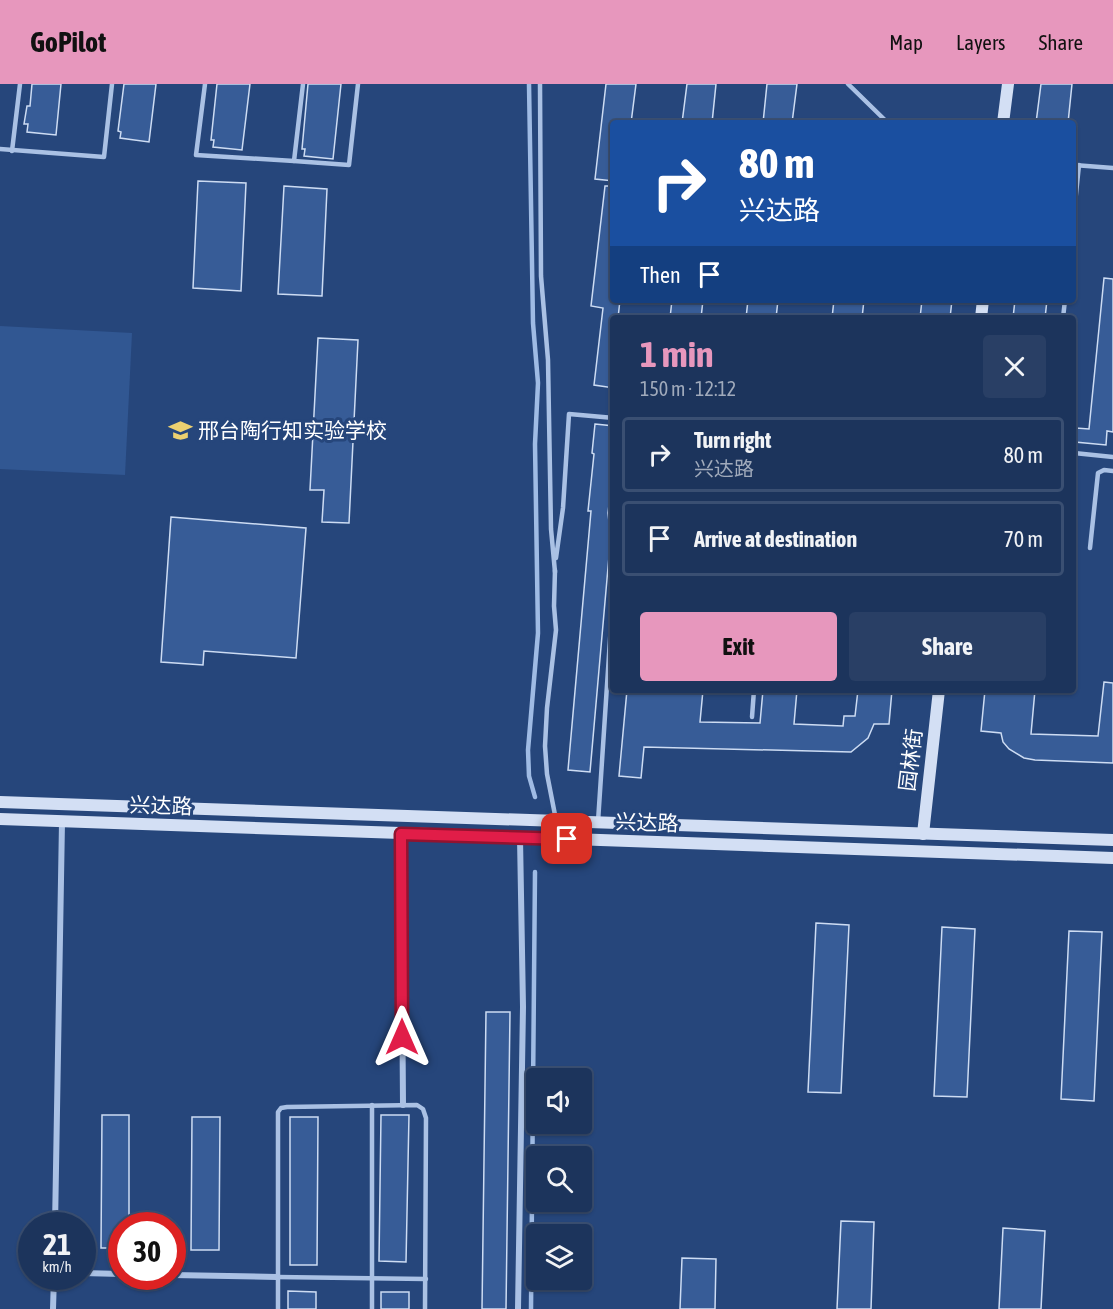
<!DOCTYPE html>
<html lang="en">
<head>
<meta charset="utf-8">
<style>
  body { margin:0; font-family:"Asap Condensed","Noto Sans SC",sans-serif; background:#293f65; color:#f1f3f6; height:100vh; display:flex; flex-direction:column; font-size:22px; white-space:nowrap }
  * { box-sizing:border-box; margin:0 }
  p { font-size:20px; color:#a0aabb }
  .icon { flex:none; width:33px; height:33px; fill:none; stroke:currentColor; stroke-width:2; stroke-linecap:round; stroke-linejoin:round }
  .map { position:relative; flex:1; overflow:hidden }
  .side { position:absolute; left:610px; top:231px; width:466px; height:378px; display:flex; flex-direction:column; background:#1c345c; border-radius:6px; box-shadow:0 2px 4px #0004,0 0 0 2px #3a4f72 }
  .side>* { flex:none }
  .top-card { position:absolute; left:610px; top:36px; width:466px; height:183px; border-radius:6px; box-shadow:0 2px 4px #0004,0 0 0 2px #3a4f72; background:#1a4fa0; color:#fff; overflow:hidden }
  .tools { position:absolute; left:526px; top:984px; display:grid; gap:12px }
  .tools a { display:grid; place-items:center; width:66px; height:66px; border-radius:6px; background:#1c345c; box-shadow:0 2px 4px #0004,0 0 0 2px #3a4f72; font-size:30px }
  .speed { position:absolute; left:18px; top:1128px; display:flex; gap:12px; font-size:30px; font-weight:700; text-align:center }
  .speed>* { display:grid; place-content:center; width:78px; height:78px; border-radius:50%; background:#1c345c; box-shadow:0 2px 4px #0004,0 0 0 2px #3a4f72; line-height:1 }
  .speed small { font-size:15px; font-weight:400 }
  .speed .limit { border:9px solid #d22; background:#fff; color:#111 }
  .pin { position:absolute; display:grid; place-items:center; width:51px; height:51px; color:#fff; margin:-26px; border-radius:12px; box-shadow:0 3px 9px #0006 }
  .me { position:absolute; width:66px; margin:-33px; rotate:0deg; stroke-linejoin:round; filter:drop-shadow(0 0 4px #0008) }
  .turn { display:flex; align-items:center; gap:21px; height:126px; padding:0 30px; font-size:27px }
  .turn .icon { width:78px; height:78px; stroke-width:2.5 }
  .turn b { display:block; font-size:42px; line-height:51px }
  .then { display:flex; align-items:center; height:57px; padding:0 30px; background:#0003; gap:12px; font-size:22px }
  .round { display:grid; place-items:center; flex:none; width:63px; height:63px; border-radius:6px; background:#293f65 }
  .headline { display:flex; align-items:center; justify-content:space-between; height:102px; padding:0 30px }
  h1 { font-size:36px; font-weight:700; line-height:45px; color:#e797bd }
  .primary-button { display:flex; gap:12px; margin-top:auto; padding:12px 30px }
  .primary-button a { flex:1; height:69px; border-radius:6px; background:#e797bd; color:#111; font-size:24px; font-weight:700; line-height:69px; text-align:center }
  .primary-button a+a { background:#293f65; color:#f1f3f6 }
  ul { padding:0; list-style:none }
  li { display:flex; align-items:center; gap:18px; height:75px; margin:0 12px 9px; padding:0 18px; border:3px solid #3a4f72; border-radius:6px }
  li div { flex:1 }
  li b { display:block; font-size:22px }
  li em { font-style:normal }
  header { display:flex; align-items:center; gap:36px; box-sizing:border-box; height:84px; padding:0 30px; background:#e797bd; color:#111 }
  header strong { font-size:28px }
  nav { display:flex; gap:33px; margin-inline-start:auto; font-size:21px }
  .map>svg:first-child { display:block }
</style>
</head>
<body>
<header>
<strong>GoPilot</strong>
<nav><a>Map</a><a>Layers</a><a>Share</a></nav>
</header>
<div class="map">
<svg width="1113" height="1225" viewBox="0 0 1113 1225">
  <rect width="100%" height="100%" fill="#26467b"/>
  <path fill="#315792" d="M 0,242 L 132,249 L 125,391 L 0,385 Z"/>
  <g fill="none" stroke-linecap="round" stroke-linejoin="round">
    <g stroke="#9fbbe4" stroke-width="4.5">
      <path d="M 529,0 L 533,239 L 538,299 L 535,360 L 538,549 L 528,666 L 529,692 L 535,713"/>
      <path d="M 531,1225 L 535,788"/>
    </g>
  </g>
  <g fill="#375c97" stroke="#cddcf3" stroke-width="1.5">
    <path d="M 32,0 L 61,0 L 56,51 L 27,48 L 28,40 L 24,40 L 27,22 L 30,22 Z"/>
    <path d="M 124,0 L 156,0 L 149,58 L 120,54 L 121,48 L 118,47 Z"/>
    <path d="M 217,0 L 250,0 L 242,66 L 213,63 L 214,56 L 211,56 Z"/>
    <path d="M 308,0 L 341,0 L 333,75 L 304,72 L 305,65 L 302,65 Z"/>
    <path d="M 606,0 L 636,0 L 631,39 L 614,39 L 614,97 L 595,95 Z"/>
    <path d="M 687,0 L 716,0 L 712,39 L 682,39 Z"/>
    <path d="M 767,0 L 797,0 L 792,39 L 763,39 Z"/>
    <path d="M 1041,0 L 1072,0 L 1068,39 L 1036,39 Z"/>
    <path d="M 198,97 L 246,99 L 241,207 L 193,204 Z"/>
    <path d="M 284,102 L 327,105 L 322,212 L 278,210 Z"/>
    <path d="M 605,102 L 614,102 L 614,216 L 620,216 L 618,234 L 614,234 L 614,304 L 594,301 L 603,224 L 591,222 Z"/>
    <path d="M 1104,194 L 1113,195 L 1113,348 L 1107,347 L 1106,361 L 1075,358 L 1076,344 L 1089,345 Z"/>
    <path d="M 672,216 L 703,216 L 701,234 L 670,234 Z"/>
    <path d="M 748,216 L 778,216 L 776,234 L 746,234 Z"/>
    <path d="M 834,216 L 864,216 L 862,234 L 832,234 Z"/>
    <path d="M 922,216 L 952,216 L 950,234 L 920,234 Z"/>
    <path d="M 1015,216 L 1047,216 L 1045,234 L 1013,234 Z"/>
    <path d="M 318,254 L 358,256 L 349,439 L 322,438 L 324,406 L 310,406 Z"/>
    <path d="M 595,340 L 614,342 L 614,380 L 608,429 L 609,438 L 611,438 L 610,461 L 590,688 L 568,686 L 591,427 L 588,427 L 594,370 L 592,369 Z"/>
    <path d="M 171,433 L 306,444 L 296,574 L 204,567 L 203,581 L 161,578 Z"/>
    <path d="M 1104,598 L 1113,599 L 1113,679 L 1035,676 L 1024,674 L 1009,665 L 1003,658 L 1001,649 L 981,647 L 985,606 L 1035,606 L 1031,650 L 1098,652 Z"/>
    <path d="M 627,606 L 703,606 L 700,638 L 760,639 L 763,606 L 797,606 L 794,640 L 843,642 L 844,632 L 855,632 L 858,606 L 892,606 L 889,640 L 874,640 L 868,654 L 851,668 L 644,663 L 641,694 L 619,692 Z"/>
    <path d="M 816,839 L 849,841 L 841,1009 L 808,1008 Z"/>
    <path d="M 942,843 L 975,845 L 967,1013 L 934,1012 Z"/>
    <path d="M 1069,847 L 1102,848 L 1094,1017 L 1061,1015 Z"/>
    <path d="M 486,928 L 510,928 L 506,1225 L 482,1225 Z"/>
    <path d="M 102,1031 L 129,1031 L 129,1142 L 122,1142 L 122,1164 L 101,1164 Z"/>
    <path d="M 381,1031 L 409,1031 L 406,1178 L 379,1177 Z"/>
    <path d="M 192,1033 L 220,1033 L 219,1166 L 191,1166 Z"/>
    <path d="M 290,1033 L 318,1033 L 317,1181 L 290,1181 Z"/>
    <path d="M 841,1137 L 874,1138 L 871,1225 L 837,1225 Z"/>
    <path d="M 1003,1144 L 1045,1147 L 1041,1225 L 999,1225 Z"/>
    <path d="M 682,1174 L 716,1175 L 715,1225 L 680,1225 Z"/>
    <path d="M 288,1207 L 316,1208 L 316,1225 L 288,1225 Z"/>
    <rect x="381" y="1208" width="28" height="17"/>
  </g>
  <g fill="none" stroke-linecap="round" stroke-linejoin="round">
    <g stroke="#aac1e4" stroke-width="4.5">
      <path d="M 205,0 L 196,71 L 294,77 L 303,0"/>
      <path d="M 540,0 L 541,192 L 548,276 L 551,445 L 555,488"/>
      <path d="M 848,0 L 888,39"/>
      <path d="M 0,65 L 104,73 L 112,0"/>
      <path d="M 12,67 L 20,0"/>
      <path d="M 294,77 L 349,81 L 358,0"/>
      <path d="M 1074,81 L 1113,84"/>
      <path d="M 1074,129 L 1079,81"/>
      <path d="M 1063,234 L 1065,216"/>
      <path d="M 1074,369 L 1113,373"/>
      <path d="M 1090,464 L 1098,389 L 1104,386 L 1113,387"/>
      <path d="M 556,474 L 563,424 L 569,330 L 614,334"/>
      <path d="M 555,486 L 554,522 L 556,546 L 547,624 L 545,662 L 547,690 L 556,736"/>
      <path d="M 752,633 L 754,606"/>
      <path d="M 598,738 L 614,495"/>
      <path d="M 277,1193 L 426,1195"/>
      <path d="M 278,1225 L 278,1028 L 281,1024 L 287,1023 L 417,1021 L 423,1025 L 426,1034 L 425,1225"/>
      <path d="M 372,1225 L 372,1021"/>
    </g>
    <g stroke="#aac1e4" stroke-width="6">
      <path d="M 401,750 L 403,1021"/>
      <path d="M 55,1142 L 62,738"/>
      <path d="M 82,1189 L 122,1190"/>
      <path d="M 172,1191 L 277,1193"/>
      <path d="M 53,1225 L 54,1192"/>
      <path d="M 518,1225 L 523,923 L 520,754"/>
    </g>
    <g stroke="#d3dff4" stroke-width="12">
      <path d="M 1003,39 L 1008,0"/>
      <path d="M 981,234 L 983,216"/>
      <path d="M 0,718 L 1113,756"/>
      <path d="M 0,735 L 1113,774"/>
      <path d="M 923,750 L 939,606"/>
    </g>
  </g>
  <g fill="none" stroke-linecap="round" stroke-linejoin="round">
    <defs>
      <path id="route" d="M 402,953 L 401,750 L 567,755"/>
    </defs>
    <use href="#route" stroke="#92132f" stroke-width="15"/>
    <use href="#route" stroke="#e11d48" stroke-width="10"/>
  </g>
  <defs>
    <symbol id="school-bare" viewBox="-9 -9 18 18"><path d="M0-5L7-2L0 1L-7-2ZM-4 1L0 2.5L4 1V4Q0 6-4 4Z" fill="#ecd070" stroke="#26467b" stroke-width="2.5" paint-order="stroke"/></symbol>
  </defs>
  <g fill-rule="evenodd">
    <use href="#school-bare" x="164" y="330" width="33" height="33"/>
  </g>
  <g text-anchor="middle" stroke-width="6" stroke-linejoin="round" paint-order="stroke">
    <g font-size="21" fill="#fff" stroke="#26467b" text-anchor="start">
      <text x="198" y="354">邢台陶行知实验学校</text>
    </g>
    <g font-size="21" fill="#fff" stroke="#26467b">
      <text transform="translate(911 676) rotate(-83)" y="7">园林街</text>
      <text transform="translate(161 722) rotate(2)" y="7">兴达路</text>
      <text transform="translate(647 739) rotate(2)" y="7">兴达路</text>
    </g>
  </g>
</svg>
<div class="tools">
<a><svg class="icon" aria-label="sound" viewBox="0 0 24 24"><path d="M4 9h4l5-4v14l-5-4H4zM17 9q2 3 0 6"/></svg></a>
<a><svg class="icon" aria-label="search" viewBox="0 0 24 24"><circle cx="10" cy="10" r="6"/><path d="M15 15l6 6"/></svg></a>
<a><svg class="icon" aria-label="layers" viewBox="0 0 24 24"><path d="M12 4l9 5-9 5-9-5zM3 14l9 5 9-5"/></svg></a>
</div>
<div class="speed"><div>21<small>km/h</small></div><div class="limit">30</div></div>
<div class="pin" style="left:567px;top:755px;background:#d93025"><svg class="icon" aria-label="arrive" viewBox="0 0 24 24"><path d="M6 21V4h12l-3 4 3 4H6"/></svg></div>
<svg class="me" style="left:402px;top:953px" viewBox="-20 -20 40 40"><path d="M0-17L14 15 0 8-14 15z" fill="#e11d48" stroke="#fff" stroke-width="4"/></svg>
<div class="top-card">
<div class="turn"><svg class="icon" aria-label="right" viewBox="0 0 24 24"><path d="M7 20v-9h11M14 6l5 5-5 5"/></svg><div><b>80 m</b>兴达路</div></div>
<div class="then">Then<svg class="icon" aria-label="arrive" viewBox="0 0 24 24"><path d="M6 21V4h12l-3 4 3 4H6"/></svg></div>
</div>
<section class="side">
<div class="headline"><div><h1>1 min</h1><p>150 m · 12:12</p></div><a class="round"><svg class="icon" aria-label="close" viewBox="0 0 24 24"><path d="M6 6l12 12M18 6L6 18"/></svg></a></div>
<ul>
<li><svg class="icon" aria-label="right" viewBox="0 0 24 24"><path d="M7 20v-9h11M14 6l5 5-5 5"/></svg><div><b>Turn right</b><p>兴达路</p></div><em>80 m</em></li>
<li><svg class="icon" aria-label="arrive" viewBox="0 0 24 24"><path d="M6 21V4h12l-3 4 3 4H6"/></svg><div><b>Arrive at destination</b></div><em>70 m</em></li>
</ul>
<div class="primary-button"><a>Exit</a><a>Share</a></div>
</section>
</div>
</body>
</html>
